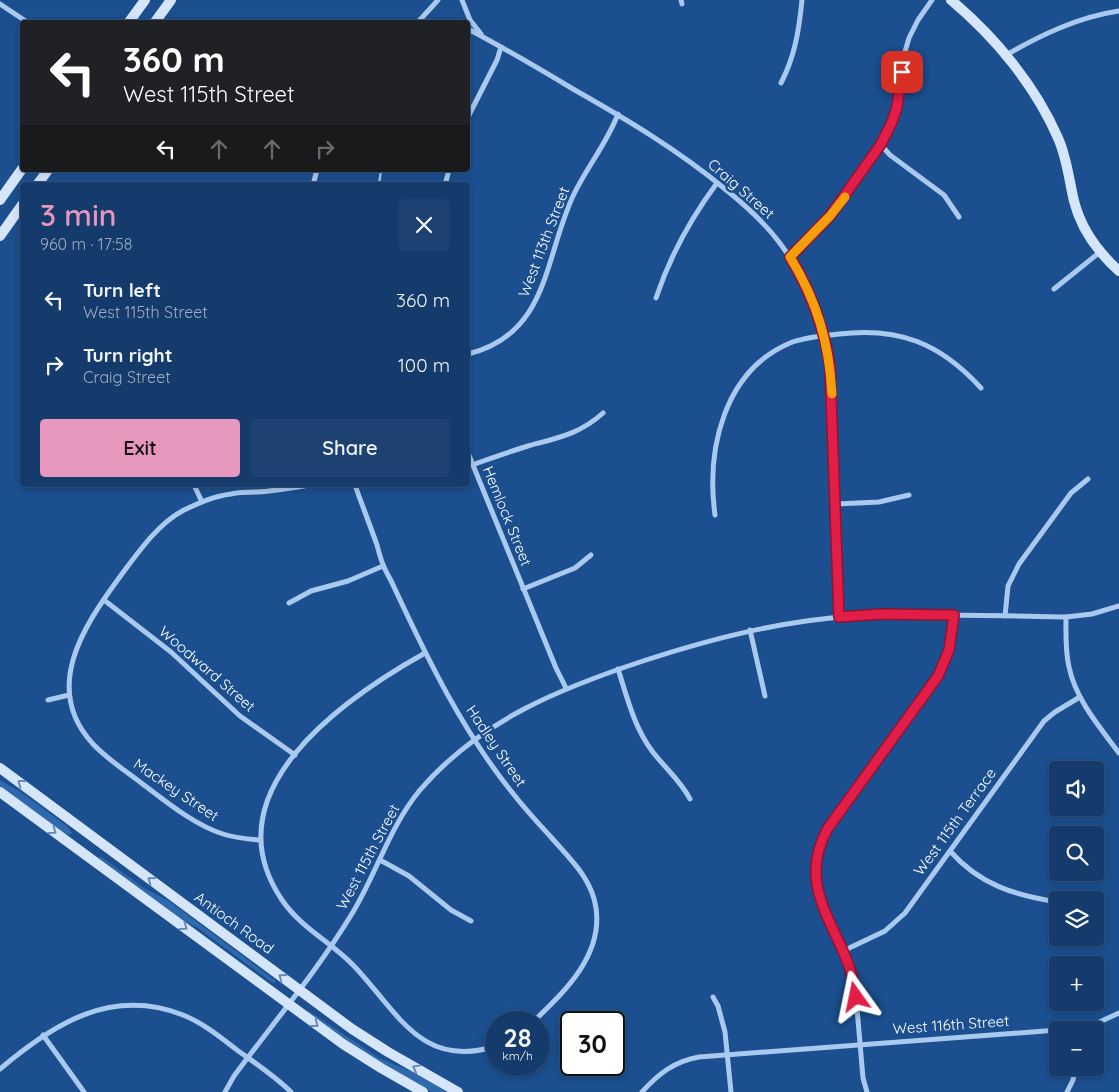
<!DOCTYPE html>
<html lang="en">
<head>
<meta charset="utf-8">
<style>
  body { margin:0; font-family:Quicksand,sans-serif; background:#1d4271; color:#f1f3f6; height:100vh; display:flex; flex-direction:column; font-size:19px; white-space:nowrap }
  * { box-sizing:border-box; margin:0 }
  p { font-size:16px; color:#9dadc1 }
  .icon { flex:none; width:28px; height:28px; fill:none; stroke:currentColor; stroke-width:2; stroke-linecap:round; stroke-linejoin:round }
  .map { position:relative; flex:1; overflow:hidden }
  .side { position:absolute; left:20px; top:182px; width:450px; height:305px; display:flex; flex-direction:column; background:#143b6b; border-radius:5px; box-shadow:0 2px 8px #0003,0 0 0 1px #33557e }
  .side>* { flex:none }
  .top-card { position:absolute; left:20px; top:20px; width:450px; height:152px; border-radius:5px; box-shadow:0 2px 8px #0003,0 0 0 1px #33557e; background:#202124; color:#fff; overflow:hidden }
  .fabs { position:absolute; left:1049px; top:761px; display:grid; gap:10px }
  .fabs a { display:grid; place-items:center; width:55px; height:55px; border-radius:5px; background:#143b6b; box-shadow:0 2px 8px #0003,0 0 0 1px #33557e; font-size:25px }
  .speed { position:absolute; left:485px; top:1011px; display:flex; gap:10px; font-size:25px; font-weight:700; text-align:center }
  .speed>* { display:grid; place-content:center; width:65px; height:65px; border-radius:50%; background:#143b6b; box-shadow:0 2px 8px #0003,0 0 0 1px #33557e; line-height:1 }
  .speed small { font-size:12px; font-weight:400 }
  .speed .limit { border:2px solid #111; border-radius:8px; background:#fff; color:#111 }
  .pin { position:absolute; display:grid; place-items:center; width:42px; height:42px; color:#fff; margin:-21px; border-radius:10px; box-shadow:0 2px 8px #0006 }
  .me { position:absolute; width:55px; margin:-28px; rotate:348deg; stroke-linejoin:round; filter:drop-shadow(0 0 4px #0008) }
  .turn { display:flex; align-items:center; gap:18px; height:105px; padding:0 20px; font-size:22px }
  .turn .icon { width:65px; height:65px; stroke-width:2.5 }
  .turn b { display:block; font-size:35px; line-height:42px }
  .lanes { display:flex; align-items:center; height:48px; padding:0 20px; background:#0003; justify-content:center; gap:25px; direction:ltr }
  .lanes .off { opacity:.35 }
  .round { display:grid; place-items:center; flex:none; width:52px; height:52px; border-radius:5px; background:#1d4271 }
  .overview { display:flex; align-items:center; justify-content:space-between; height:85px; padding:0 20px }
  h1 { font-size:30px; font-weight:600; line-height:38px; color:#e797bd }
  .cta { display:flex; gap:10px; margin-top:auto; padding:10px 20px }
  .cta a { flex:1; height:58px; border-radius:5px; background:#e797bd; color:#111; font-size:20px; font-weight:600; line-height:58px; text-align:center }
  .cta a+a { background:#1d4271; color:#f1f3f6 }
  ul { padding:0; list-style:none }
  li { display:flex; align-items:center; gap:15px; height:65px; padding:0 20px }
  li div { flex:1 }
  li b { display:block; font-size:19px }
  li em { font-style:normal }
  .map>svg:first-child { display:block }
</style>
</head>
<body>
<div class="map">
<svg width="1119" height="1092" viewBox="0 0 1119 1092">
  <rect width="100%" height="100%" fill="#1b4f8f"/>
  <g fill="#2e69ad">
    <path d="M 0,780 L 19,791 L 67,826 L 72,833 L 70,835 L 61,832 L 0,787 Z"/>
    <path d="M 100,856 L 144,888 L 169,901 L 276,981 L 274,983 L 270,981 L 198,928 L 182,920 L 99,858 Z"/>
    <path d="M 309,1011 L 379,1058 L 415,1073 L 448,1092 L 431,1092 L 359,1050 L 307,1013 Z"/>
  </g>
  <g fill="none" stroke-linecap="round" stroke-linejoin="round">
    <path stroke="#9cc4f0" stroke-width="2.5" d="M 379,185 L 381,170"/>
    <g stroke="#a9c9ee" stroke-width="5">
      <path d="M 462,0 L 470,20 L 481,34"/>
      <path d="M 681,0 L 682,4"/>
      <path d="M 0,4 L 27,22"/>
      <path d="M 418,22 L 438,0"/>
      <path d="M 428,22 L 442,22"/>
      <path d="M 468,29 C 504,48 538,68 573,89 C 626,119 678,150 725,189 C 745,205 764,222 779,242 C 807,279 824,322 830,367 L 839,617"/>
      <path d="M 1006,55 C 1041,35 1078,17 1119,11"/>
      <path d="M 781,83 C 795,56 799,30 802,0"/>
      <path d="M 468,117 L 497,60 L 501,47"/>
      <path d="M 881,145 L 890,155 L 944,195 L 959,217"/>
      <path d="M 313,185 L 317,170"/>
      <path d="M 445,185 L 449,170"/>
      <path d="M 790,257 L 830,216 L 866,167 L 886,136 L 897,107 L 904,55 L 909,38 L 918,20 L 932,0"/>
      <path d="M 1054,289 L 1100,252"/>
      <path d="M 656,298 C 670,256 691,218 717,183"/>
      <path d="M 468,354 C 550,334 544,256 574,194 C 587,167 607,143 618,114"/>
      <path d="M 468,453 L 556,668 L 566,688"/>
      <path d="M 472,465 C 491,458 509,452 528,446 C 557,438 580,434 603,413"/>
      <path d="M 194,485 L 202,502"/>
      <path d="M 355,485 C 362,505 370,525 377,545 C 379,553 381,560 384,567 C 387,574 391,580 394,587 C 428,660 464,734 515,796 C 526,810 538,823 550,836 C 569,858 592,878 596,908 C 603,956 564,992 533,1022"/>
      <path d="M 836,504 L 879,502 L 909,495"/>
      <path d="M 715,515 C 706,449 724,371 790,343 C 805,337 823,336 839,334 C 899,327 940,343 981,388"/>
      <path d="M 523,589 L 575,568 L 591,555"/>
      <path d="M 104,600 L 171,652 L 240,716 L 295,755"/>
      <path d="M 289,603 L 311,591 L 348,581 L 383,566"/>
      <path d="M 1005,616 L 1008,586 L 1019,564 L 1071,493 L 1088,479"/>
      <path d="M 1066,617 C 1066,633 1065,650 1069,667 C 1076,700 1099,726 1119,753"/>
      <path d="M 750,630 L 765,696"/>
      <path d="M 425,653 C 343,699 209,792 282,900 C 301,928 331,942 354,966 C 397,1011 421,1070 496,1046"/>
      <path d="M 618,669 C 627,697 634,727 652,751 C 665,768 681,781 690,799"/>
      <path d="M 48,700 L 69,695"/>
      <path d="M 260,840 C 248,839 235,838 223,834 C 194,825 164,800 140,782 C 124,770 106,758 93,744 C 42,689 83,627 119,578 C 137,554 157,524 184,510 C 199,503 214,496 231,494 C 239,492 248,492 257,492 C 275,491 292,488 309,485"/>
      <path d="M 950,851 C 980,885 1014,895 1058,902"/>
      <path d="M 380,860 L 409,876 L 451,910 L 471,921"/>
      <path d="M 843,951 L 885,931 L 905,913 L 1044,721 L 1055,712 L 1080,697"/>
      <path d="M 713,997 L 718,1006 L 725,1032 L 731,1092"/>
      <path d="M 1060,1030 L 1095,1024 L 1119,1013"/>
      <path d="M 43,1035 L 84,1092"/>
      <path d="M 0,1069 C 53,1024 111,987 183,1015 C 203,1023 220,1037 237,1050 C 255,1063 275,1076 291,1092"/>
      <path d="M 225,1092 L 234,1076 C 274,1022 318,970 353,912 C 377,872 390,826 420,790 C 480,720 561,688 646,660 C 714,638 781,621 853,616 C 881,614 908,615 936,615 C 979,615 1022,616 1066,617 L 1092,614 L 1119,606"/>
      <path d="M 642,1092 C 658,1074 675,1061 699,1057 L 1058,1030"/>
      <path d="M 867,1092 L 863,1078 L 855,985 L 818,892 C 813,868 816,850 828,829 L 938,676 L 949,650 L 954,615"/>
      <path d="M 1067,1092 L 1073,1080 L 1075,1068"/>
    </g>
    <g stroke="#d6e6fa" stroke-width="10">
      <path d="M 951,0 C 995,37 1035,85 1058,138 C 1067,158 1069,180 1074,201 C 1081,229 1099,253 1119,271"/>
      <path d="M 129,22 L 145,0"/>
      <path d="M 155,22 L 171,0"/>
      <path d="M 37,185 L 48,170"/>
      <path d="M 0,200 L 22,169"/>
      <path d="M 0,236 L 22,205"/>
      <path d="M 0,768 L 352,1029 L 388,1052 L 458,1092"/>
      <path d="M 0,792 L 343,1044 L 381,1068 L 423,1092"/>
    </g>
  </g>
  <defs><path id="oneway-chevron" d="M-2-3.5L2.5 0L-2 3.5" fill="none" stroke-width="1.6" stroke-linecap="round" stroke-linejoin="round" transform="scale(1.25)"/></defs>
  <g stroke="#668bba">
    <use href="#oneway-chevron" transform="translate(21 783) rotate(-143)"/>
    <use href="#oneway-chevron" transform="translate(53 831) rotate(36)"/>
    <use href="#oneway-chevron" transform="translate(151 880) rotate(-144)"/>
    <use href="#oneway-chevron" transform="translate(184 927) rotate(36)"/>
    <use href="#oneway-chevron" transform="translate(282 977) rotate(-144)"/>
    <use href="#oneway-chevron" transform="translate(315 1024) rotate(37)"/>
    <use href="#oneway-chevron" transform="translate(416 1068) rotate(-151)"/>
  </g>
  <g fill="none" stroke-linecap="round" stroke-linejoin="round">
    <defs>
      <path id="route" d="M 856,997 C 850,934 791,894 828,828 L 938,676 L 949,650 L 954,615 L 881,614 L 839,617 L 830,367 C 824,327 811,292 790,257 L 830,216 L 881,144 L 892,122 L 897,107 L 902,72"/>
    </defs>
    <use href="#route" stroke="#92132f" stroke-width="12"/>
    <use href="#route" stroke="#e11d48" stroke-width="9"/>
    <path stroke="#f59e0b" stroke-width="9" d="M 832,394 C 829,342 817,301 790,257 L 830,216 L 845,197"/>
  </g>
  <g text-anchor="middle" stroke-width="5" stroke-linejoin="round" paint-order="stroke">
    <g font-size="15" fill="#fff" stroke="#1b4f8f">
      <text transform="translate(741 189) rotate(41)" y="5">Craig Street</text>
      <text transform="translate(544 242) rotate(-69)" y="5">West 113th Street</text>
      <text transform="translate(507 516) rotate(68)" y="5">Hemlock Street</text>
      <text transform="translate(207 669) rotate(41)" y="5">Woodward Street</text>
      <text transform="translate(496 746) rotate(56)" y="5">Hadley Street</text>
      <text transform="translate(176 790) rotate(34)" y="5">Mackey Street</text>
      <text transform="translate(955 822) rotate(-54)" y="5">West 115th Terrace</text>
      <text transform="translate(368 857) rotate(-62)" y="5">West 115th Street</text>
      <text transform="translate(234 923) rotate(36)" y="5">Antioch Road</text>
      <text transform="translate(951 1025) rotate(-4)" y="5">West 116th Street</text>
    </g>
  </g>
</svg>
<div class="fabs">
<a><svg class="icon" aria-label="sound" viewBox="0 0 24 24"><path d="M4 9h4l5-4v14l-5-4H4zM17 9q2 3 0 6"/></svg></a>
<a><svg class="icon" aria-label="search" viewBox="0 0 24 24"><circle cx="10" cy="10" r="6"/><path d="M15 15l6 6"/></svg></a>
<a><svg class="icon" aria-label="layers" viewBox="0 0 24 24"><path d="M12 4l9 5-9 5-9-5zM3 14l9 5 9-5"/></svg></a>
<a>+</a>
<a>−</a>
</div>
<div class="speed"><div>28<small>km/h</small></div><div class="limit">30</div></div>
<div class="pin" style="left:902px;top:72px;background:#d93025"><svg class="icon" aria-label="arrive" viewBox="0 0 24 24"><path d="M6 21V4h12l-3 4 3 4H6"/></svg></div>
<svg class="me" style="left:856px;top:997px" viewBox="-20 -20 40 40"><path d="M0-17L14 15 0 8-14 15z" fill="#e11d48" stroke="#fff" stroke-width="4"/></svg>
<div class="top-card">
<div class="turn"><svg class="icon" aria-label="left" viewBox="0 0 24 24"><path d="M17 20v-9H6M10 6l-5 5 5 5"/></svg><div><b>360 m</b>West 115th Street</div></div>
<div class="lanes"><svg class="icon" aria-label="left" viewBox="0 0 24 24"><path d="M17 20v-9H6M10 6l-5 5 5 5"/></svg><svg class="icon off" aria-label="ahead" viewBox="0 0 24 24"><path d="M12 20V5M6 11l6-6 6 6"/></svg><svg class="icon off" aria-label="ahead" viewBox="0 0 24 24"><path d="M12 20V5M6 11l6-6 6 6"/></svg><svg class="icon off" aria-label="right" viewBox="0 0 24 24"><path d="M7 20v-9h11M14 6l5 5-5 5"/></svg></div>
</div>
<section class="side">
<div class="overview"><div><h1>3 min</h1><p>960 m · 17:58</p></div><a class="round"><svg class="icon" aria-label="close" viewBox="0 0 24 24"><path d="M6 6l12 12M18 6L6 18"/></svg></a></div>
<ul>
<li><svg class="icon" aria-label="left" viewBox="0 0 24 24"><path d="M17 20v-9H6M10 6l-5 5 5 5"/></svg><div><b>Turn left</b><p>West 115th Street</p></div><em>360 m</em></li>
<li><svg class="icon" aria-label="right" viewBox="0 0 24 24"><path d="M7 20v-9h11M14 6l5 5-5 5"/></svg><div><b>Turn right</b><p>Craig Street</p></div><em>100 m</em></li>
</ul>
<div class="cta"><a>Exit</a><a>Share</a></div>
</section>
</div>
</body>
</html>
